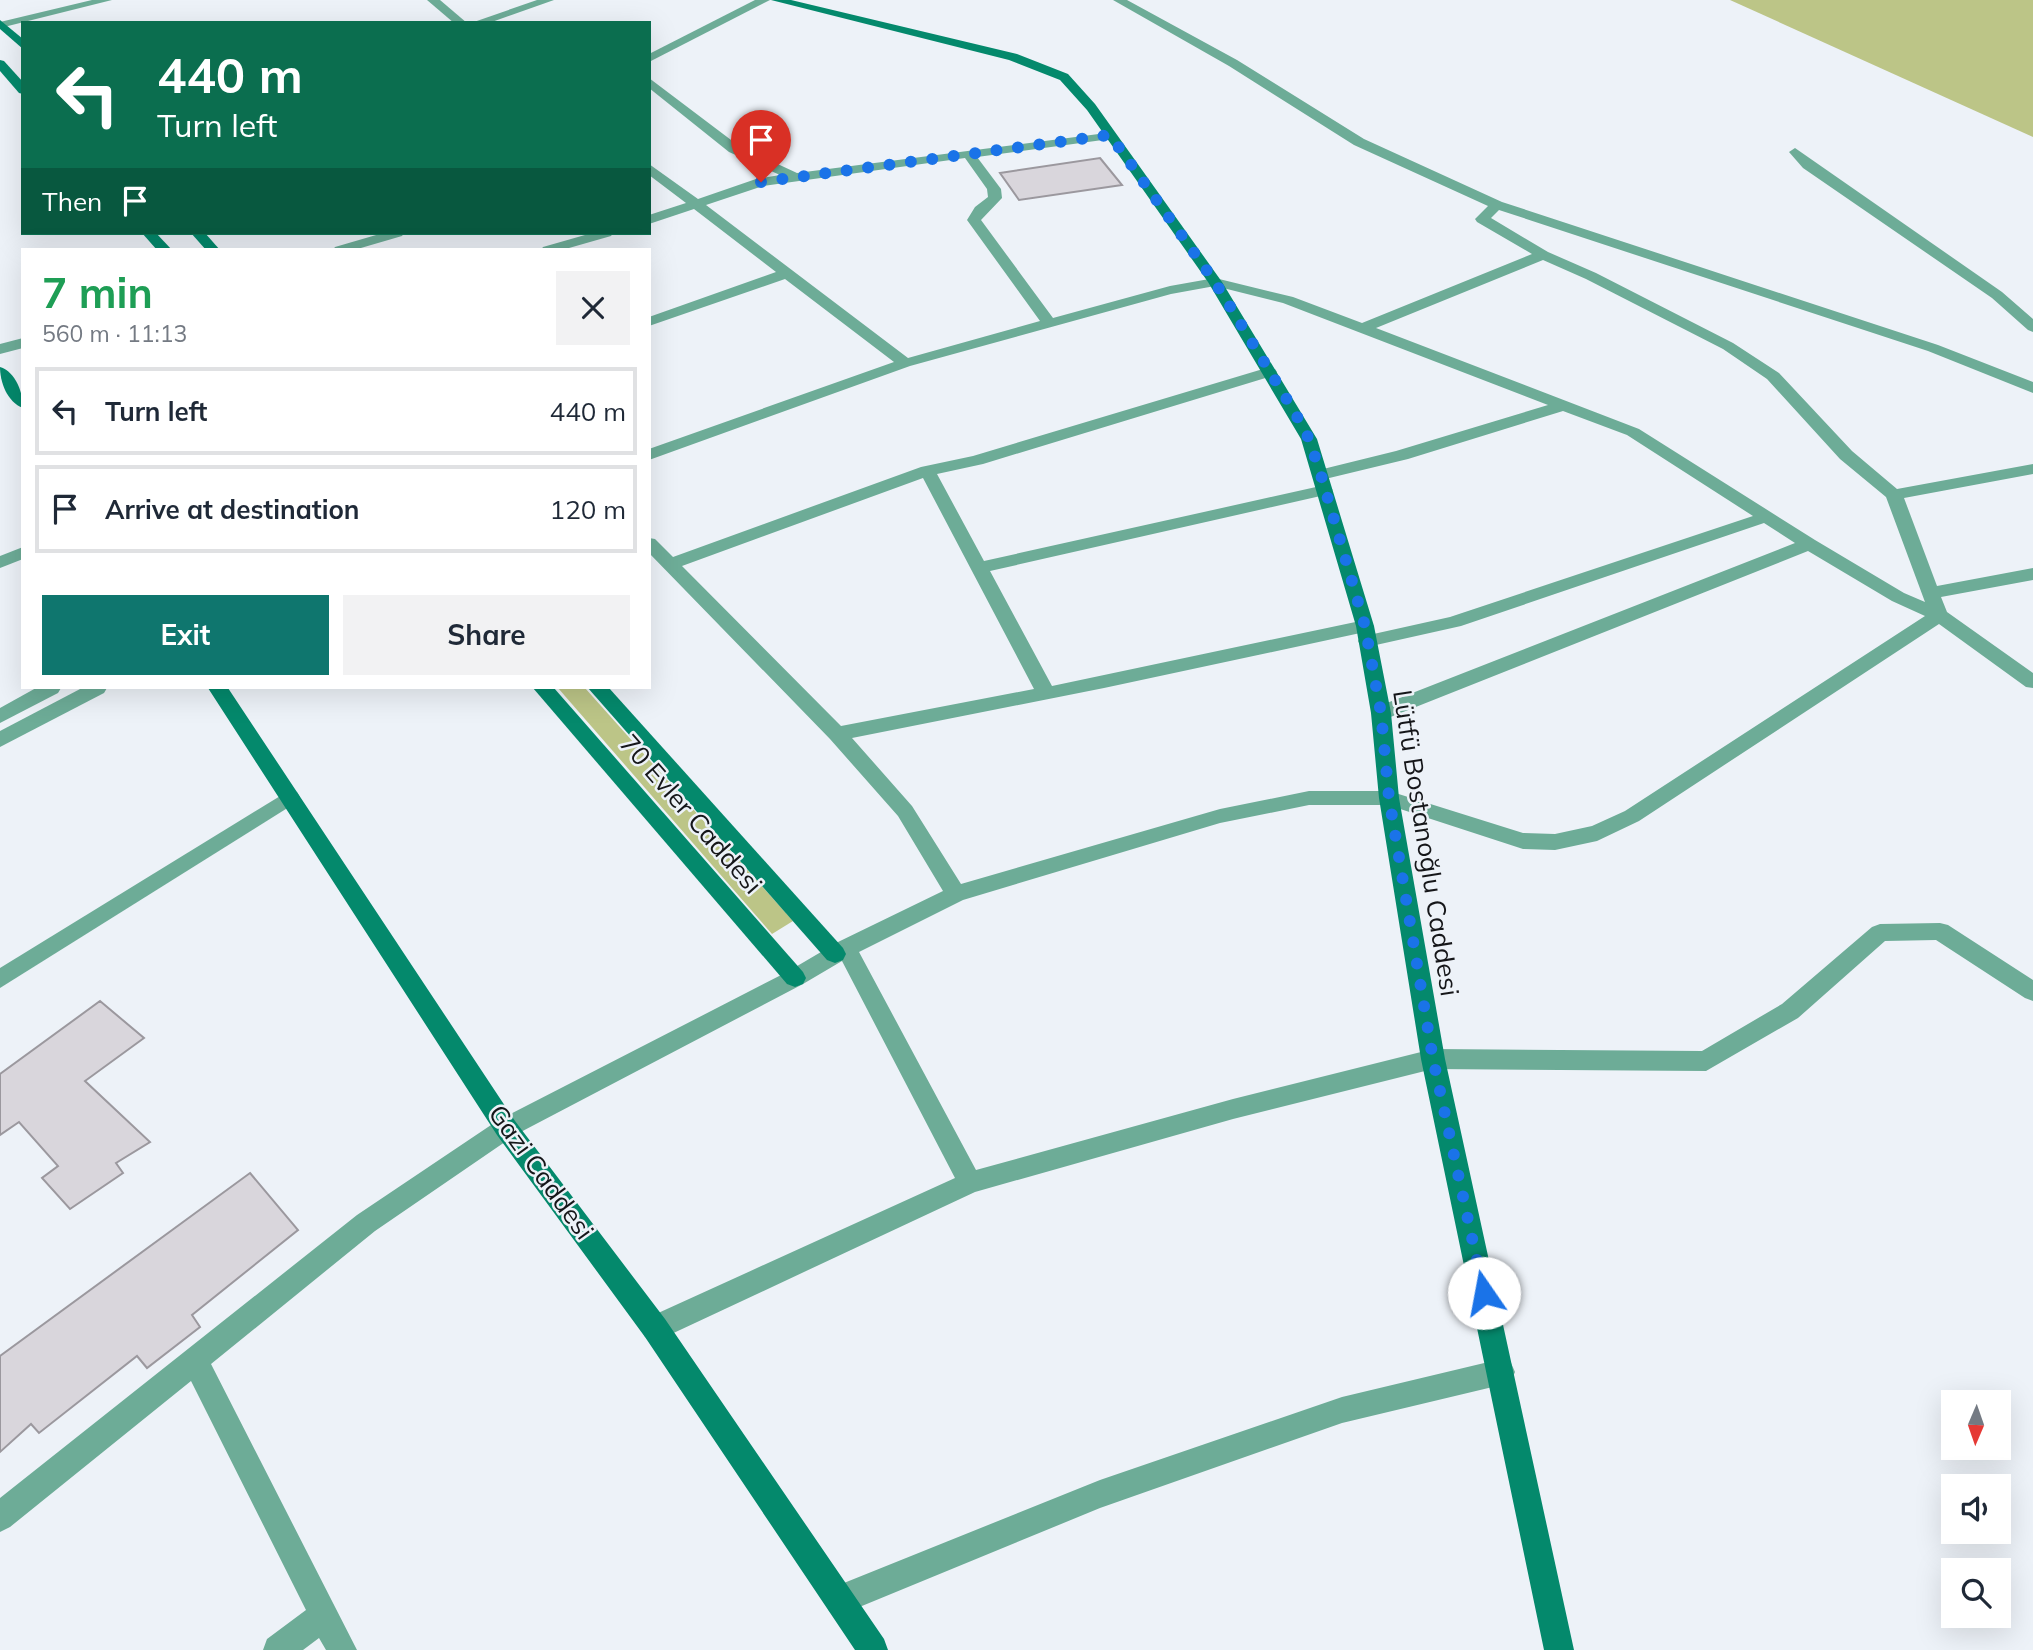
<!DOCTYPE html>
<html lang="en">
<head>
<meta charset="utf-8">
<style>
  body { margin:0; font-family:Mulish,sans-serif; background:#f2f2f3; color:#1f2937; height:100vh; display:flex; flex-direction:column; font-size:26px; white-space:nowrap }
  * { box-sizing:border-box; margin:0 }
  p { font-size:23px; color:#747a83 }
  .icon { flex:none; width:38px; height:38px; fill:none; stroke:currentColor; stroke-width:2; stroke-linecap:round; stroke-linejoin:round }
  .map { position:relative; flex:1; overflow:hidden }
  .panel { position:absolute; left:21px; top:248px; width:630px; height:441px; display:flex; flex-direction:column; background:#fff; border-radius:0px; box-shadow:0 7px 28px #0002 }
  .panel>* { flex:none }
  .banner { position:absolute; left:21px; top:21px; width:630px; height:214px; border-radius:0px; box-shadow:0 7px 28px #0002; background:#0b6e4f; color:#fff; overflow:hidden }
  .needle { width:46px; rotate:182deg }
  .fabs { position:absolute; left:1941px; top:1390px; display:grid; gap:14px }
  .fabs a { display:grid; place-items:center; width:70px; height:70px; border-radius:0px; background:#fff; box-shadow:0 7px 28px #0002; font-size:35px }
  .pin { position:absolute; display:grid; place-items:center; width:60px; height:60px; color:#fff; margin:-72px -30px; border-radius:50% 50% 50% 0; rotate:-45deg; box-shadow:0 0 7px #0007 }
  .pin .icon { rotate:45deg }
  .me { position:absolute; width:77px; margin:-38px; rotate:348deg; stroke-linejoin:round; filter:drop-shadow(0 0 5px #0008) }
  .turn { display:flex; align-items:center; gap:24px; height:147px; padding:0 21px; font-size:32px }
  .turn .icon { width:91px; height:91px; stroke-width:2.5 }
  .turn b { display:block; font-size:49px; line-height:60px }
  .then { display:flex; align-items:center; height:66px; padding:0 21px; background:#0003; gap:14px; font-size:26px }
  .round { display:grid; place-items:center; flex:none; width:74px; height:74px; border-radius:0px; background:#f2f2f3 }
  .headline { display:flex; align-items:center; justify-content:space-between; height:119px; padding:0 21px }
  h1 { font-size:42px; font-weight:700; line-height:52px; color:#1e9e55 }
  .action { display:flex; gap:14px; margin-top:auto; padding:14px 21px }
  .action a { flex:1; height:80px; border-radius:0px; background:#0f766e; color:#fff; font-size:28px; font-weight:700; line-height:80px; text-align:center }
  .action a+a { background:#f2f2f3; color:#1f2937 }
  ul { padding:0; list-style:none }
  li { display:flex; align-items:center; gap:21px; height:88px; margin:0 14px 10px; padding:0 7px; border:4px solid #e0e1e3; border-radius:0px }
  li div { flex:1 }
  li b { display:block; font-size:26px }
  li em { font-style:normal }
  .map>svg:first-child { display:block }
</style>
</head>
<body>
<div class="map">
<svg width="2033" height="1650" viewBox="0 0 2033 1650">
  <rect width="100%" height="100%" fill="#edf2f8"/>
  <g fill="#bcc587">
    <path d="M 1730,0 L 2033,0 L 2033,137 Z"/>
    <path d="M 558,688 L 585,688 L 793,921 L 772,934 Z"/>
  </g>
  <g fill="#d9d6dc" stroke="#9b989e" stroke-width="2">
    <path d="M 1100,158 L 1122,185 L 1019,200 L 1000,173 Z"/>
    <path d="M 100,1001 L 144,1038 L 85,1081 L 150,1142 L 116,1163 L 123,1173 L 70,1209 L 42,1178 L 58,1166 L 19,1122 L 0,1135 L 0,1074 Z"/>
    <path d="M 250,1173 L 298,1230 L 192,1315 L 200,1327 L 147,1368 L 137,1356 L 39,1433 L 31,1424 L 0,1452 L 0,1356 Z"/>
  </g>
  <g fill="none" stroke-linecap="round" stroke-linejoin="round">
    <g fill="#6dac97" fill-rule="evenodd">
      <path d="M 92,0 L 112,0 L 0,28 L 0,22 Z"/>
      <path d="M 427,0 L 440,0 L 467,23 L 454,23 Z"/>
      <path d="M 537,0 L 554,0 L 489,23 L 471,23 Z"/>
      <path d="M 755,0 L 770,0 L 649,62 L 649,54 Z"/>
      <path d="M 1113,0 L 1127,0 L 1237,60 L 1364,139 L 1502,202 L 1938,345 L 2033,382 L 2033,393 L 1928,351 L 1499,210 L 1491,218 L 1548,252 L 1596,273 L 1733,343 L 1779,373 L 1852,451 L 1897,489 L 2033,464 L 2033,474 L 1904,498 L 1937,586 L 2033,568 L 2033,580 L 1941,597 L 1947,612 L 2033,673 L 2033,688 L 2026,687 L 1939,624 L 1639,821 L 1597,841 L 1555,850 L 1523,849 L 1388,805 L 1309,805 L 1220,823 L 963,900 L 859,952 L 976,1170 L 1233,1099 L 1433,1049 L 1702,1051 L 1782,1004 L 1872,927 L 1880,924 L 1940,923 L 1948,925 L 2033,980 L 2033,1001 L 2025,998 L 1936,940 L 1885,941 L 1798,1018 L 1706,1071 L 1433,1069 L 1233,1119 L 975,1192 L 665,1337 L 655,1341 L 645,1337 L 641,1328 L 645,1319 L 955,1178 L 842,961 L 803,984 L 515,1135 L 375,1231 L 211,1364 L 357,1650 L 326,1650 L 319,1638 L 303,1650 L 263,1650 L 267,1639 L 306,1610 L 191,1381 L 10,1527 L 0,1532 L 0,1498 L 357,1215 L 497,1121 L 787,972 L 838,942 L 943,891 L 898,816 L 830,739 L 649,553 L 649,538 L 655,539 L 673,557 L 921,467 L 973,456 L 1263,369 L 1275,369 L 1277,372 L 1275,375 L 983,464 L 937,474 L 984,561 L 1325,485 L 1333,490 L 1325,495 L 990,571 L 1052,686 L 1365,620 L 1374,626 L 1365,632 L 1104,688 L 852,738 L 912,806 L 961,884 L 1220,809 L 1309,791 L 1389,791 L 1523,833 L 1555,834 L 1592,826 L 1625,811 L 1925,616 L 1892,601 L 1808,551 L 1388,718 L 1374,718 L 1371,713 L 1374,708 L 1795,543 L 1764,523 L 1461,626 L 1367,647 L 1360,645 L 1358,641 L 1360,637 L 1450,617 L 1753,516 L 1627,435 L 1563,411 L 1408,459 L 1321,480 L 1315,479 L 1313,475 L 1315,471 L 1396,451 L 1548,405 L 1283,303 L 1215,286 L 1171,294 L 910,366 L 649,460 L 649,449 L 894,362 L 785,279 L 649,326 L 649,317 L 776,272 L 694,209 L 649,224 L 649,215 L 686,203 L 649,175 L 649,164 L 698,199 L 756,179 L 780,175 L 729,152 L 649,88 L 649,78 L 739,146 L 797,173 L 1114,132 L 1114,138 L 1110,139 L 977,157 L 1001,189 L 1002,198 L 981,220 L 1053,318 L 1170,286 L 1215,278 L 1293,297 L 1362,323 L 1532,254 L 1477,222 L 1475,219 L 1488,206 L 1354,145 L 1229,66 ZM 965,158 L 987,189 L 988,197 L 975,207 L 967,220 L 1040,321 L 908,358 L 706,205 L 763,186 ZM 1543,260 L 1586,279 L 1723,349 L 1767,379 L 1840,459 L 1886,497 L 1925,602 L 1904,593 L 1815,540 L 1639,429 L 1376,328 ZM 923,478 L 1034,689 L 841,726 L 682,566 Z"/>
      <path d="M 1795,148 L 2002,292 L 2033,319 L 2033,332 L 2028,330 L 1992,298 L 1803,168 L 1789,152 Z"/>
      <path d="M 383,233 L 404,233 L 402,236 L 354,250 L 333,250 L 335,247 Z"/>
      <path d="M 592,233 L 613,233 L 611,236 L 562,250 L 541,250 L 543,247 Z"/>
      <path d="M 23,338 L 23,348 L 0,354 L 0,344 Z"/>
      <path d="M 23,547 L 23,559 L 0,568 L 0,556 Z"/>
      <path d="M 36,688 L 61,688 L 58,693 L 0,723 L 0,708 Z"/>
      <path d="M 82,688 L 107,688 L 104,693 L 0,747 L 0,731 Z"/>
      <path d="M 290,790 L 297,792 L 300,797 L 297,802 L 0,988 L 0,968 Z"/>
      <path d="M 1501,1359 L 1511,1363 L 1515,1372 L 1511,1381 L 1501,1385 L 1342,1423 L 1100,1508 L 840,1615 L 829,1611 L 825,1600 L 829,1589 L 1100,1480 L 1342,1397 Z"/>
    </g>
    <g fill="#04896c" fill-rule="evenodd">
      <path d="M 771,0 L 791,0 L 1017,54 L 1068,74 L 1095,104 L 1222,282 L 1317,439 L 1374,626 L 1391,713 L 1399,798 L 1445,1059 L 1574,1650 L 1544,1650 L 1421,1059 L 1379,798 L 1371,713 L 1356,626 L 1301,439 L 1208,282 L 1087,110 L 1060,80 L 1009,60 Z"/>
      <path d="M 0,20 L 23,39 L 23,49 L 0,29 Z"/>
      <path d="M 0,60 L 4,61 L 23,82 L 23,94 L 19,93 L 0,71 Z"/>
      <path d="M 142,233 L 156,233 L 172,250 L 157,250 Z"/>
      <path d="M 191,233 L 205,233 L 220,250 L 206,250 Z"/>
      <path d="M 0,367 C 16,372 23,393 23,408 C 7,402 0,382 0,367 Z"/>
      <path d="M 208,688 L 228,688 L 515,1121 L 665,1319 L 884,1639 L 888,1650 L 855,1650 L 645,1337 L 497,1135 Z"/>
      <path d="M 533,688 L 554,688 L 803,972 L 806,978 L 803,984 L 795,987 L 787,984 Z"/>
      <path d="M 588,688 L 609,688 L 843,948 L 846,954 L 843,960 L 835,963 L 827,960 Z"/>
    </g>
  </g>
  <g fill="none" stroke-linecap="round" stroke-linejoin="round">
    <path stroke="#1a73e8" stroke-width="12" stroke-dasharray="0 21.6" d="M 761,182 L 1110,135 L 1215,282 L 1294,411 L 1309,439 L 1321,475 L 1365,626 L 1381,713 L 1389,798 L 1433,1059 L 1484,1293"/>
  </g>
  <g text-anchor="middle" stroke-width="5" stroke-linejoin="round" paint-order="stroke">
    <g font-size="26" fill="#151619" stroke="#edf2f8">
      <text transform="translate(691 814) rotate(49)" y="9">70 Evler Caddesi</text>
      <text transform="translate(1426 843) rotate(81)" y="9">Lütfü Bostanoğlu Caddesi</text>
      <text transform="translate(541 1172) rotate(54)" y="9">Gazi Caddesi</text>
    </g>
  </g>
</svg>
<div class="fabs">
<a><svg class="needle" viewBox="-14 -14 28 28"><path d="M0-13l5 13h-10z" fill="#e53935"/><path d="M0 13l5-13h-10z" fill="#747a83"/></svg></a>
<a><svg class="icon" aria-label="sound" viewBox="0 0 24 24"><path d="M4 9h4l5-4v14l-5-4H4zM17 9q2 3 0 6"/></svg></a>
<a><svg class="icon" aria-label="search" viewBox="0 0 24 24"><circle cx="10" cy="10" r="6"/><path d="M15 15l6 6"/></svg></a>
</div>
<div class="pin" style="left:761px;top:182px;background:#d93025"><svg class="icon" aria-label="arrive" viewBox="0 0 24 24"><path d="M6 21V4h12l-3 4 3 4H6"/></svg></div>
<svg class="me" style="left:1484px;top:1293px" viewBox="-20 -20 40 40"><circle r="19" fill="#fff"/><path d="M0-13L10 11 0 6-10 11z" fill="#1a73e8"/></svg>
<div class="banner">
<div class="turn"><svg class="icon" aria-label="left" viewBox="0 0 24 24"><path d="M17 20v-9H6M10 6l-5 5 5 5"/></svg><div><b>440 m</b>Turn left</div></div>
<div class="then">Then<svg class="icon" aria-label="arrive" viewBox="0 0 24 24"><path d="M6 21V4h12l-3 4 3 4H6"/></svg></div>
</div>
<section class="panel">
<div class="headline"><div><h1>7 min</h1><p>560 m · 11:13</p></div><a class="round"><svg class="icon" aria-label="close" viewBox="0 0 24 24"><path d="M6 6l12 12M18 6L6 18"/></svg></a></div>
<ul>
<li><svg class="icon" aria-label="left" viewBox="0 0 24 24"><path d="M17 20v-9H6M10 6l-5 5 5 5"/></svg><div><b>Turn left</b></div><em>440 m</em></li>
<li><svg class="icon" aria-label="arrive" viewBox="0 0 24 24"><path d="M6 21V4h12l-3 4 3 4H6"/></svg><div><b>Arrive at destination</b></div><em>120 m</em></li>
</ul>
<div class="action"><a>Exit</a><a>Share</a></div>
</section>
</div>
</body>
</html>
